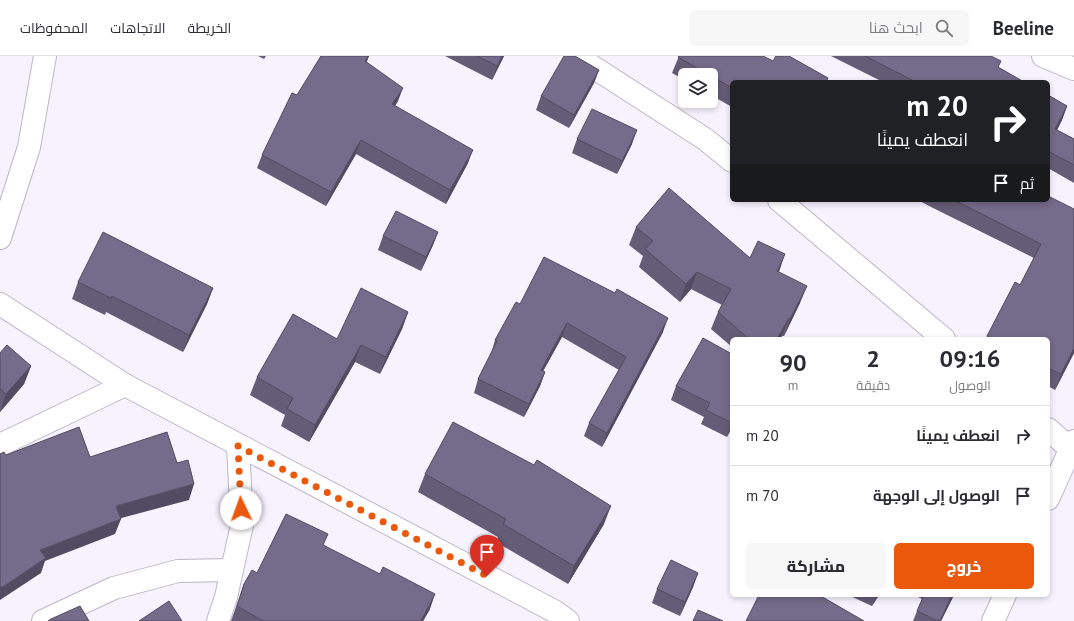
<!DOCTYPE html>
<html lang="ar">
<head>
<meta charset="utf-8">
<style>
  body { margin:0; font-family:"PT Sans",Cairo,sans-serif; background:#f7f7f7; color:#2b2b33; direction:rtl; height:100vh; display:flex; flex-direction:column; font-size:15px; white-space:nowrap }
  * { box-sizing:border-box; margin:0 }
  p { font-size:13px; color:#7c7c81 }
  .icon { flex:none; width:22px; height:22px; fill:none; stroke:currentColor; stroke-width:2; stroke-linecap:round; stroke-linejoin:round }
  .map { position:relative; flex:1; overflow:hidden; direction:ltr }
  .panel { position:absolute; left:730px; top:281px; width:320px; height:260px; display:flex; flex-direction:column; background:#fff; border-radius:6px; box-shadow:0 2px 6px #0003; direction:rtl }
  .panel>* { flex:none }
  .guide { position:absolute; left:730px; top:24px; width:320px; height:122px; border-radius:6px; box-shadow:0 2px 6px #0003; direction:rtl; background:#202124; color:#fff; overflow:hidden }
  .controls { position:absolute; left:678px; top:12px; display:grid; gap:8px }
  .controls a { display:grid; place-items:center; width:40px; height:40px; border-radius:6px; background:#fff; box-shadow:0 2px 6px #0003; font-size:20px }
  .pin { position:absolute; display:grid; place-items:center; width:34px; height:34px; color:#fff; margin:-41px -17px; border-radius:50% 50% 50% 0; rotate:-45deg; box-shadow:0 0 4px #0007 }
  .pin .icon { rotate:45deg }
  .me { position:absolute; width:44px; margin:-22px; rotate:357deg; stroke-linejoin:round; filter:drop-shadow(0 0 3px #0008) }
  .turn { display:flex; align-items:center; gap:14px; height:84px; padding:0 16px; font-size:18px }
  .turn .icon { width:52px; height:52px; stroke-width:2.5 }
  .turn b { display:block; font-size:28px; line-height:34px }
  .then { display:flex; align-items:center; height:38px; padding:0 16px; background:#0003; gap:8px; font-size:15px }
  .eta { display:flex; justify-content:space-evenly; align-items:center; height:68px; text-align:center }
  .eta b { font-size:24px; font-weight:800; line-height:28px }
  .primary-button { display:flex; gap:8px; margin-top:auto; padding:8px 16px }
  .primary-button a { flex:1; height:46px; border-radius:6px; background:#ea580c; color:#fff; font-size:16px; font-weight:800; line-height:46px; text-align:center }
  .primary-button a+a { background:#f7f7f7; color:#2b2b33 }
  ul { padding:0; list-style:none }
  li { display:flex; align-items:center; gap:12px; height:60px; padding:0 16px; border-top:1px solid #e1e1e2 }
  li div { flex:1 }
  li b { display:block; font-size:15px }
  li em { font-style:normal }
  header { display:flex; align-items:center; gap:24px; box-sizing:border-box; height:56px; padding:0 20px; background:#fff; border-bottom:1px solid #e1e1e2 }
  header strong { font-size:19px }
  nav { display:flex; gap:22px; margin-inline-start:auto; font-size:14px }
  .search { width:280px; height:36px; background:#f7f7f7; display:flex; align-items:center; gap:10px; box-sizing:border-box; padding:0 14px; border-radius:6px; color:#7c7c81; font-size:15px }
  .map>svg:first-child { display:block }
</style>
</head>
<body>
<header>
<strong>Beeline</strong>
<div class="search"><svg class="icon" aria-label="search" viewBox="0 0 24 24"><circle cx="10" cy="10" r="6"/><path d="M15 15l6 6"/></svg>ابحث هنا</div>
<nav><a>الخريطة</a><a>الاتجاهات</a><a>المحفوظات</a></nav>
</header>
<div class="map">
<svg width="1074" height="565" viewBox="0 0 1074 565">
  <rect width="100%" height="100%" fill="#f6f2fe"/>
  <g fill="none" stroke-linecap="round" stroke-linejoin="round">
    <defs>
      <g id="street">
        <path d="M 576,0 L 705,83 L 732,105"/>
        <path d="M 1043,0 L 1074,13"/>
        <path d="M 779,144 L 944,283"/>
        <path d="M 0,182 L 29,91 L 45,0"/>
        <path d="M 1048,373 L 1074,396"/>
        <path d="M 0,389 L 125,329"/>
        <path d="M 1048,443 L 1074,385"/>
        <path d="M 43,565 L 114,532 L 178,515 L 231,514"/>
        <path d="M 218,565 L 226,541 L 242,469 L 238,390"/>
        <path d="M 993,565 L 1005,539"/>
      </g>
      <path id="secondary" d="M 0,248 L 125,329 L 556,556 L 568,565"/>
    </defs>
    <use href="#street" stroke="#bcb6c8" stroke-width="24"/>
    <use href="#secondary" stroke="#bcb6c8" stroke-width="24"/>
    <use href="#street" stroke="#fff" stroke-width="22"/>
    <use href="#secondary" stroke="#fff" stroke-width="22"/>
  </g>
  <g fill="#655c77">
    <path d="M 258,0 L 266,0 L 264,3 Z"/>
    <path d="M 321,0 L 369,0 L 366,7 L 398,45 L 395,50 L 468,107 L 446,148 L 356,98 L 326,150 L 257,112 L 262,99 Z"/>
    <path d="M 445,0 L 504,0 L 492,24 Z"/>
    <path d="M 679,0 L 773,5 L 732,26 L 732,51 L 711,39 L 711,19 L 685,19 L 685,24 L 672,17 Z"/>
    <path d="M 831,0 L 991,0 L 999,12 L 1024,26 L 883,26 Z"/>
    <path d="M 599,14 L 594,27 L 569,72 L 536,54 L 541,40 Z"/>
    <path d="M 1048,39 L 1067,50 L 1062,64 L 1057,74 L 1074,83 L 1074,127 L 1048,112 Z"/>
    <path d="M 577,83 L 632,88 L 617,118 L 572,97 Z"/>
    <path d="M 918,144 L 1048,144 L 1074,297 L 1055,334 L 1048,330 L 1048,283 L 986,283 L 987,280 L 1020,229 L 1034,202 L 931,151 Z"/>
    <path d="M 636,171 L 750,202 L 779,216 L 800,247 L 784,280 L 782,280 L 780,283 L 732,283 L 732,291 L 711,273 L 718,256 L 722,249 L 691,233 L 680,246 L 639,211 L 643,200 L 629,189 Z"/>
    <path d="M 438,176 L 433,189 L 421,215 L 378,194 L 383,180 Z"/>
    <path d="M 78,226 L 213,232 L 207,248 L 183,296 L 106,256 L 105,259 L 72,243 Z"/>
    <path d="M 520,248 L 663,276 L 602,391 L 584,380 L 589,367 L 619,314 L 562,281 L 543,315 L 545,316 L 540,330 L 524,361 L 474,337 L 478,323 L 491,298 L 495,284 Z"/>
    <path d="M 408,256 L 402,273 L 380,318 L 355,306 L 309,386 L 281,370 L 285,359 L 250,339 L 257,321 L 337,283 Z"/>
    <path d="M 0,297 L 31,310 L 24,328 L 0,356 Z"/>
    <path d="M 732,298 L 732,371 L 727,381 L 701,368 L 704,361 L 671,344 L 676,330 Z"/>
    <path d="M 425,418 L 604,468 L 568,528 L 496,486 L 498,481 L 418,436 Z"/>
    <path d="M 324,489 L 430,553 L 423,565 L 231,565 L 244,528 L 257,517 Z"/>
    <path d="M 698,517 L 693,531 L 680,560 L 652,547 L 657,533 Z"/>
    <path d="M 848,539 L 879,539 L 872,550 Z"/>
    <path d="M 914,539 L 954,539 L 941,565 L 913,565 L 917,555 L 922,543 Z"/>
  </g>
  <g fill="#524b61">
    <path d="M 368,0 L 369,0 L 365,10 L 365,5 Z"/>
    <path d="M 502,0 L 504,0 L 492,24 L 497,10 Z"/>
    <path d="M 599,14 L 594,27 L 569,72 L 574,59 Z"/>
    <path d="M 403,32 L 398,45 L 387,61 L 392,48 Z"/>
    <path d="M 1067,50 L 1062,64 L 1050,88 L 1055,73 Z"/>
    <path d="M 637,74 L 632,88 L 617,118 L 622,105 Z"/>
    <path d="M 361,84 L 356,98 L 326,150 L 331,136 Z"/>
    <path d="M 473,94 L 468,107 L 446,148 L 450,134 Z"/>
    <path d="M 438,176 L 433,189 L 421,215 L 426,201 Z"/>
    <path d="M 785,198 L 779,216 L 777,215 Z"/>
    <path d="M 697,216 L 691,233 L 680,246 L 686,228 Z"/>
    <path d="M 807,230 L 800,247 L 784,280 L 790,263 Z"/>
    <path d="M 213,232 L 207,248 L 183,296 L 189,279 Z"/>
    <path d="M 408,256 L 402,273 L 380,318 L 386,301 Z"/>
    <path d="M 668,262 L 663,276 L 602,391 L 607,377 Z"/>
    <path d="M 789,262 L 782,280 L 780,283 L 777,283 Z"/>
    <path d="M 567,267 L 562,281 L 536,328 L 541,314 Z"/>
    <path d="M 361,289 L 355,306 L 309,386 L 315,369 Z"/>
    <path d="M 1074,292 L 1074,297 L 1055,334 L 1061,318 Z"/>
    <path d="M 31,310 L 24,328 L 0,356 L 6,338 Z"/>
    <path d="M 545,316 L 540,330 L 524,361 L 529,348 Z"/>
    <path d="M 732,367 L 732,371 L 727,381 Z"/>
    <path d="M 194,428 L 189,444 L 110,465 L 116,450 Z"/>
    <path d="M 611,450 L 604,468 L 568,528 L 574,510 Z"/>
    <path d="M 121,463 L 115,478 L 45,505 L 41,517 L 0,544 L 0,531 L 40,494 Z"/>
    <path d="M 698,517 L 693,531 L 680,560 L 685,546 Z"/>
    <path d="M 435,538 L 430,553 L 423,565 L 421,565 Z"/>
    <path d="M 877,539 L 879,539 L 872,550 Z"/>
    <path d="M 952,539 L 954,539 L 941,565 L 940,565 Z"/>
  </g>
  <g fill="#756b8a" stroke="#524b61">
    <path d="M 321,0 L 368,0 L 365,5 L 403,32 L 392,48 L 473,94 L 450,134 L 361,84 L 331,136 L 262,99 L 292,37 L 297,39 Z"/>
    <path d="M 477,0 L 502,0 L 497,10 Z"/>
    <path d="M 564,0 L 575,0 L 599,14 L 574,59 L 541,40 Z"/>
    <path d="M 679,0 L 763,0 L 773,5 L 776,0 L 789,0 L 828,22 L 826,26 L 732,26 L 732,32 L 711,20 L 711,19 L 709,19 L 678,1 Z"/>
    <path d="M 865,0 L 991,0 L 1001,5 L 998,11 L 1024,26 L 916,26 Z"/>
    <path d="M 1048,39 L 1067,50 L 1055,73 L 1074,83 L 1074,109 L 1048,95 Z"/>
    <path d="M 592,53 L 637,74 L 622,105 L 577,83 Z"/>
    <path d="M 669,132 L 750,202 L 758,185 L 785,198 L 777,215 L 807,230 L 790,263 L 789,262 L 777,283 L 749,283 L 718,256 L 731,233 L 697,216 L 686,228 L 645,193 L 653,185 L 636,171 Z"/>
    <path d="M 1048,140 L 1074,153 L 1074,292 L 1061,318 L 1048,312 L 1048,283 L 992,283 L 987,280 L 1015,226 L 1020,229 L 1041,188 L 954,144 L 1048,144 Z"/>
    <path d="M 396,155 L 438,176 L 426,201 L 383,180 Z"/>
    <path d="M 103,176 L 213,232 L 189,279 L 112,240 L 111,242 L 78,226 Z"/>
    <path d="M 544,201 L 615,237 L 617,233 L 668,262 L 607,377 L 589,367 L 626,301 L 567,267 L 541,314 L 545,316 L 529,348 L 478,323 L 497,285 L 495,284 L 516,246 L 520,248 Z"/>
    <path d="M 361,232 L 408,256 L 386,301 L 361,289 L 315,369 L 287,353 L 293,342 L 257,321 L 293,258 L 337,283 Z"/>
    <path d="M 703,282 L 732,298 L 732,367 L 706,354 L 710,347 L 676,330 Z"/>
    <path d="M 7,289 L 31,310 L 6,338 L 0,333 L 0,297 Z"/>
    <path d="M 453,366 L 534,409 L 537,404 L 611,450 L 574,510 L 503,468 L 506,463 L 425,418 Z"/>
    <path d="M 79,371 L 90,401 L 167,376 L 177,407 L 188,404 L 194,428 L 116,450 L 121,463 L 40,494 L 46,502 L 3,531 L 0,531 L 0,398 L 4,396 L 6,399 Z"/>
    <path d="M 286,458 L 328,478 L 323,489 L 380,518 L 383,511 L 435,538 L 421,565 L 263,565 L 237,550 L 244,528 L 252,514 L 257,517 Z"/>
    <path d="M 671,504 L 698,517 L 685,546 L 657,533 Z"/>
    <path d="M 759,539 L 819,539 L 864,565 L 746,565 Z"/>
    <path d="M 924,539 L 952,539 L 940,565 L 938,565 L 917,555 Z"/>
    <path d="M 169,545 L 182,565 L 139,565 Z"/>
    <path d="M 80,550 L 89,565 L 48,565 L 51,563 Z"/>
    <path d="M 698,554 L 723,565 L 693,565 Z"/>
  </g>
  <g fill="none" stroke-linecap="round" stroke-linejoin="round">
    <path stroke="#ea580c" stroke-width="7" stroke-dasharray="0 12.6" d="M 241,453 L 238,390 L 487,520"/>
  </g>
</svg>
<div class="controls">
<a><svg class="icon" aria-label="layers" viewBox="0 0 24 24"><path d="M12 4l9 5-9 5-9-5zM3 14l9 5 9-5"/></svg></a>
</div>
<div class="pin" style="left:487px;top:520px;background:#d93025"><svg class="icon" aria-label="arrive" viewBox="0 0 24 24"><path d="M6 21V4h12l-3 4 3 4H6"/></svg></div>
<svg class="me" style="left:241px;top:453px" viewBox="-20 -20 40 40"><circle r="19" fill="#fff"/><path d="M0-13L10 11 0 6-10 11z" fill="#ea580c"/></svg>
<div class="guide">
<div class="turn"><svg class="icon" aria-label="right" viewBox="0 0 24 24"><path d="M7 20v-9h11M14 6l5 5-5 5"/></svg><div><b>20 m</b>انعطف يمينًا</div></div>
<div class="then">ثم<svg class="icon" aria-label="arrive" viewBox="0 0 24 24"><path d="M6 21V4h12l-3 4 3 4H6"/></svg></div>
</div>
<section class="panel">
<div class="eta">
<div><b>09:16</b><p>الوصول</p></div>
<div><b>2</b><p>دقيقة</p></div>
<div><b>90</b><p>m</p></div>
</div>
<ul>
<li><svg class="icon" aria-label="right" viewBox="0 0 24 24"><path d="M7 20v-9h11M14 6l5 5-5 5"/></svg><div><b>انعطف يمينًا</b></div><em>20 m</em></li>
<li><svg class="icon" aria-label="arrive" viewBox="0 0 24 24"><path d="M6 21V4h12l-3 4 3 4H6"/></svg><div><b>الوصول إلى الوجهة</b></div><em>70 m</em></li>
</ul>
<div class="primary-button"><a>خروج</a><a>مشاركة</a></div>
</section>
</div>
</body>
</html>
